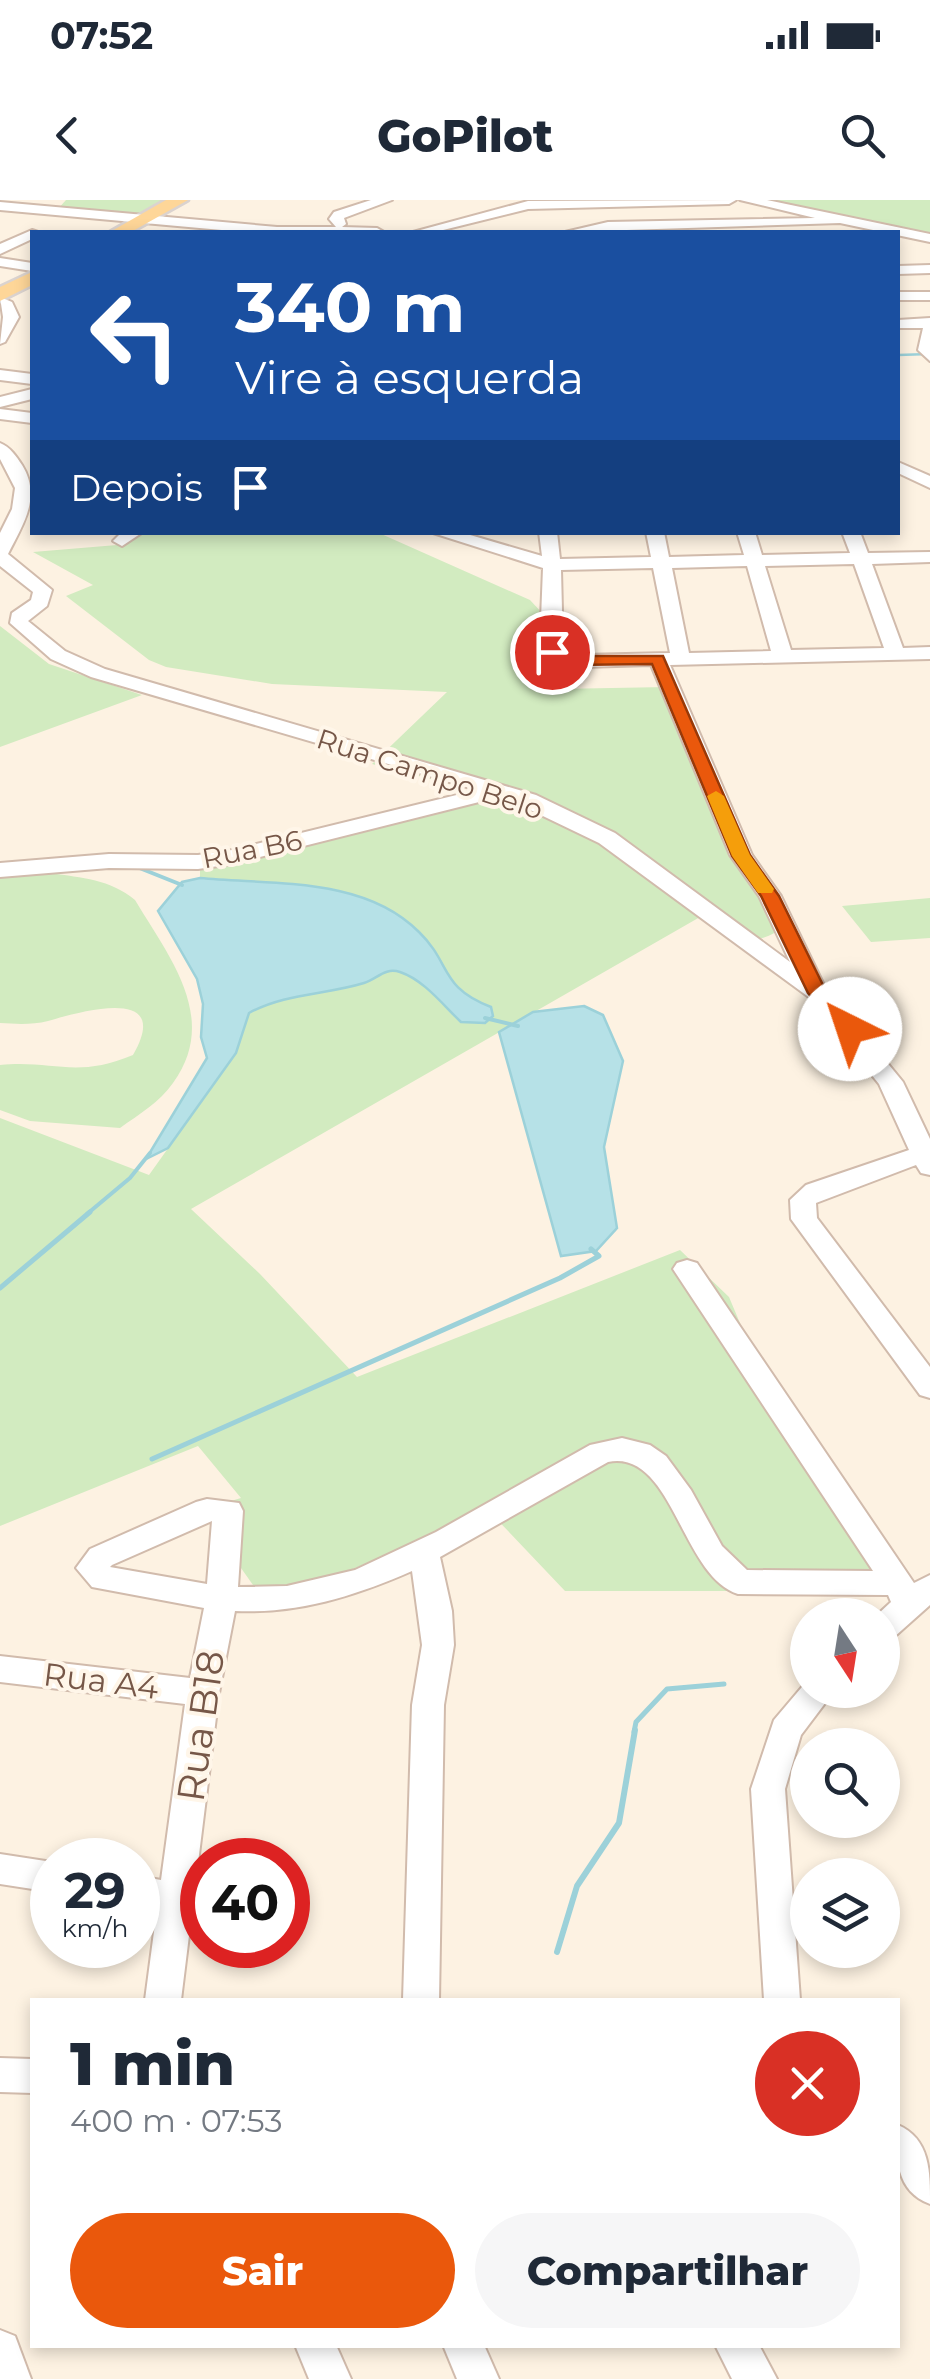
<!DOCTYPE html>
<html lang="pt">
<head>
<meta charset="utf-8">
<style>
  body { margin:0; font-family:Montserrat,sans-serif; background:#f6f6f7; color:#1f2937; height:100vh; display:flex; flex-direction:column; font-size:38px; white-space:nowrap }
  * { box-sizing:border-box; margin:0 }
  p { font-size:32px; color:#747a83 }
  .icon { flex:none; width:55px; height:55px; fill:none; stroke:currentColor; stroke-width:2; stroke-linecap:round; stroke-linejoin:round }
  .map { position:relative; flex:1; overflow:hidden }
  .panel { position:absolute; left:30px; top:1798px; width:870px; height:350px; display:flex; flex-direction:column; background:#fff; border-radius:0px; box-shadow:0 5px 15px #0003 }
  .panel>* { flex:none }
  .top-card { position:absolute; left:30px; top:30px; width:870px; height:305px; border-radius:0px; box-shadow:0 5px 15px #0003; background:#1a4fa0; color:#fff; overflow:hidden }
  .needle { width:65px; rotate:168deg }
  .buttons { position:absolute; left:790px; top:1398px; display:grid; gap:20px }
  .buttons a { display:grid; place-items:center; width:110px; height:110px; border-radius:50%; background:#fff; box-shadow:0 5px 15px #0003; font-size:50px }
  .speed { position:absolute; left:30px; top:1638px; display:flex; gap:20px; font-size:50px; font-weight:700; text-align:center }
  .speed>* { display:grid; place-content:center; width:130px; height:130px; border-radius:50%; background:#fff; box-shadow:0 5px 15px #0003; line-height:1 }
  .speed small { font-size:25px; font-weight:400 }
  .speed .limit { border:15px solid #d22; background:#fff; color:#111 }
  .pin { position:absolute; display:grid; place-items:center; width:85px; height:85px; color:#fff; margin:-42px; border:5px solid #fff; border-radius:50%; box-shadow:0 2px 10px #0007 }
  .me { position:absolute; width:110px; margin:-55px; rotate:319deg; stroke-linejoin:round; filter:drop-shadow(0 0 8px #0008) }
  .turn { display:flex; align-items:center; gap:35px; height:210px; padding:0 40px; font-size:45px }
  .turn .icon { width:130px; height:130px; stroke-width:2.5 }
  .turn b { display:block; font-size:70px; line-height:85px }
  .then { display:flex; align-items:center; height:95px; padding:0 40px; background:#0003; gap:20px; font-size:38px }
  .round { display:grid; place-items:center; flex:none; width:105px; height:105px; border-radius:52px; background:#f6f6f7 }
  .headline { display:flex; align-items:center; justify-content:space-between; height:170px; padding:0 40px }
  h1 { font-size:60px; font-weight:800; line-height:75px }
  .primary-button { display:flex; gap:20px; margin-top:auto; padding:20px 40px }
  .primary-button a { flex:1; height:115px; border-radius:60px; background:#ea580c; color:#fff; font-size:40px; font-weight:800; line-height:115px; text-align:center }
  .primary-button a+a { background:#f6f6f7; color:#1f2937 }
  .status { display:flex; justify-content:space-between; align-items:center; height:70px; padding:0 50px; background:#fff; direction:ltr }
  .status svg { height:28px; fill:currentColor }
  header { display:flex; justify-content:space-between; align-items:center; height:130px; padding:0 40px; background:#fff; font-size:45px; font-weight:800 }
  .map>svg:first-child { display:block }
</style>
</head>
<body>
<div class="status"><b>07:52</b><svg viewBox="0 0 49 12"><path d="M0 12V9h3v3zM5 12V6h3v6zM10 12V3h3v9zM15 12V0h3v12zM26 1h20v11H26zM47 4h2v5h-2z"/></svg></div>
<header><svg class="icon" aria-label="back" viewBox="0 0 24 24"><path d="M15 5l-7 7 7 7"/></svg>GoPilot<svg class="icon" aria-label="search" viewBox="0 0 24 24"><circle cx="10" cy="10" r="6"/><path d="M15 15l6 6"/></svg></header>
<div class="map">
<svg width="930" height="2179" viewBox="0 0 930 2179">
  <rect width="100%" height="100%" fill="#fdf2e2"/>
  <g fill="#d2ebc0">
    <path d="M 66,0 L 170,0 L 141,15 L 58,9 Z"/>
    <path d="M 751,0 L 930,0 L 930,35 Z"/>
    <path d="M 138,333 L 379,333 L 530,400 L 544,415 L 546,461 L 556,489 L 667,487 L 776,723 L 776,732 C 745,750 726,734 700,717 L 191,1009 L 260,1074 L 357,1177 L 680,1050 L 729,1097 L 745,1135 L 894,1391 L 565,1391 L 489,1311 L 411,1353 L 397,1350 L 313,1386 L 258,1392 L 205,1317 L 211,1307 L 241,1298 L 198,1246 L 0,1326 L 0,918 L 149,975 L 236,853 L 249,813 C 286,793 325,794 364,783 C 377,779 385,767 400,772 C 424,781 443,805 461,822 L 491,807 C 440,787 452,764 419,732 C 369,681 266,685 200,678 L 200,667 L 484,593 L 372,564 L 447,492 L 272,484 L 166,467 L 149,460 L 66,396 L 93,385 L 33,352 L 117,345 Z"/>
    <path d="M 0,426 L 49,464 L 142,495 L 0,547 Z"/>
    <path d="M 51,673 C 82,678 110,679 135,700 C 169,757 220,818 173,883 C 160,902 138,915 120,928 L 30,921 L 0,910 L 0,865 C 54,860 76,879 133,855 C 174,784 79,812 48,821 C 32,825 16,824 0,823 L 0,677 Z"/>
    <path d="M 930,698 L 930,738 L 871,742 L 842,706 Z"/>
  </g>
  <g fill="#b6e1e7" stroke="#9cd1d9" stroke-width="2.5">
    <path d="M 200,678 C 271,685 364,676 419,732 C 452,764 439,787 491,807 L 493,816 L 485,823 L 461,822 C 443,805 424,780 400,772 C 385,767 377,779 364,783 C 325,795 286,793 249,813 L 236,853 L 168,948 L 146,959 L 207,858 L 201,837 L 203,804 L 197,779 L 158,711 L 182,682 Z"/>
    <path d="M 584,806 L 603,815 L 623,861 L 604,947 L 617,1028 L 596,1051 L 561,1056 L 499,832 L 533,812 Z"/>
  </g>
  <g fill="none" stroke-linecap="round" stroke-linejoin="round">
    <path stroke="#9cd1d9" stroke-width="2.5" d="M 898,155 L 930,154"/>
    <g stroke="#9cd1d9" stroke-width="4">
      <path d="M 137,667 L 182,685"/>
      <path d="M 485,818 L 518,826"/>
      <path d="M 87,1014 L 130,978 L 150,953"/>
    </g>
    <g stroke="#9cd1d9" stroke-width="5">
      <path d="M 0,1088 L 90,1012"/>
      <path d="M 152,1259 L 560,1078 L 599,1056 L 591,1049"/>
      <path d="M 634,1532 L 636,1522 L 667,1489 L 724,1484"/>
    </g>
    <path stroke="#9cd1d9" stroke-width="6" d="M 557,1752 L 577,1686 L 619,1623 L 635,1530"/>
    <defs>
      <g id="minor">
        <path d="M 371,0 L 392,0 L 344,18 L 346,24 L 342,27 L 377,28 L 384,32 L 244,32 L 0,10 L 0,2 L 277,27 L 336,27 L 329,19 L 334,12 Z"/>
        <path d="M 736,0 L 729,4 L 528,9 L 435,32 L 413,32 L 528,1 Z"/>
        <path d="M 740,0 L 767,0 L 930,34 L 930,42 L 840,23 L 565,32 L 608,22 L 815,18 Z"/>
        <path d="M 32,30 L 38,32 L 32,32 L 32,39 L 0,54 L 0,44 Z"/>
        <path d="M 0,58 L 32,63 L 32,71 L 0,66 Z"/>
        <path d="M 930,65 L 930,73 L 898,74 L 898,66 Z"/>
        <rect x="898" y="92" width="32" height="8"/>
        <path d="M 0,97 L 12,102 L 19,117 L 5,142 L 0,144 L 3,117 Z"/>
        <path d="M 930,118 L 930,161 L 918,150 L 923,128 L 898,128 L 898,120 Z"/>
        <path d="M 0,170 L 32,174 L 32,184 L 0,180 Z"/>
        <path d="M 32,189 L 32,199 L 0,207 L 0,197 Z"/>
        <path d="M 0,209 L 32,213 L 32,223 L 0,219 Z"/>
        <path d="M 0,243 C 10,247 16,256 22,265 C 42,297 23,324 8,354 L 52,390 L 47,406 L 28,421 L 65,451 L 105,469 L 536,595 L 615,633 L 790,762 L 759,696 L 730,655 L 651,465 L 582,467 L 548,460 L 540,445 L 543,368 L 430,332 L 460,332 L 542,356 L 539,332 L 557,332 L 560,359 L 651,357 L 646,332 L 664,332 L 669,357 L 744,355 L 737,332 L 755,332 L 762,355 L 850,353 L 842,332 L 860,332 L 868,353 L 930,352 L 930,362 L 872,364 L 903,448 L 930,447 L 930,459 L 670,465 L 752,655 L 781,696 L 825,787 L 903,882 L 930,939 L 930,975 L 921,973 L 916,965 L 816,1003 L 817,1018 L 930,1167 L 930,1198 L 920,1195 L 791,1019 L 790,1000 L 806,985 L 909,950 L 879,884 L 810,798 L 599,643 L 520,605 L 499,597 L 232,664 L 198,669 L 109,668 L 0,677 L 0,663 L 109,654 L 198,655 L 232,650 L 477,590 L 91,477 L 51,459 L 10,423 L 12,413 L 31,400 L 33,392 L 0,366 L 0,333 L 12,309 L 15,288 L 0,259 ZM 854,364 L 884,448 L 791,450 L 765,366 ZM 747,366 L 771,451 L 689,453 L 672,368 ZM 653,368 L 670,453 L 582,455 L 563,452 L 561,370 Z"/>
        <path d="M 898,262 L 930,276 L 930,288 L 898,273 Z"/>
        <path d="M 122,332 L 143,332 L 122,346 L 113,341 Z"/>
        <path d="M 687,1060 L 697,1063 L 914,1383 L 930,1375 L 930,1405 L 893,1438 L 882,1441 L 882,1415 L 877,1415 L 891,1402 L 888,1395 L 738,1394 C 681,1376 673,1249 608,1262 L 440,1357 L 452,1411 L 454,1445 L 444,1505 L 439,1800 L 403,1800 L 412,1505 L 422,1445 L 412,1371 C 355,1396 298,1414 235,1411 L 219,1493 L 181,1800 L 145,1800 L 157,1709 L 138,1706 L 138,1676 L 161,1680 L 185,1504 L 0,1482 L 0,1456 L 190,1478 L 204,1408 L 92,1387 L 76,1368 L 90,1349 L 196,1302 L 207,1299 L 239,1303 L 243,1311 L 238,1387 L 287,1386 L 355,1370 L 436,1332 L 590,1245 L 622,1238 L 650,1245 L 666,1256 L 691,1290 L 722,1346 L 747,1370 L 873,1371 L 673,1069 L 677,1063 ZM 212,1321 L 207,1384 L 110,1367 L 112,1365 Z"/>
        <path d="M 807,1481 L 808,1490 L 835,1490 L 801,1535 L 785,1589 L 800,1800 L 764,1800 L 751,1589 L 774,1520 Z"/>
        <path d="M 0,1654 L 52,1662 L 52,1692 L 0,1684 Z"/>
        <path d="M 0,1858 L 32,1859 L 32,1893 L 0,1892 Z"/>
        <path d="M 898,1925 C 930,1939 930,1971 930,2004 C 895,1991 896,1957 898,1925 Z"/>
        <path d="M 0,2130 L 15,2136 L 31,2179 L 0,2179 Z"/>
        <path d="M 295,2145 L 336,2145 L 351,2179 L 309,2179 Z"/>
        <path d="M 443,2145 L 484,2145 L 499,2179 L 457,2179 Z"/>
        <path d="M 715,2145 L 759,2145 L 777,2179 L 732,2179 Z"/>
      </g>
      <g id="major">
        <path d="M 166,0 L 188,0 L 131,32 L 110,32 Z"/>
        <path d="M 32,72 L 32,85 L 0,101 L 0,87 Z"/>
      </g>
    </defs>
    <use href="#minor" stroke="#d1bbac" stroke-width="4"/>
    <use href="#major" stroke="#dbd3cf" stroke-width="5"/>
    <use href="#minor" fill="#fff" fill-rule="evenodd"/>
    <use href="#major" fill="#fed698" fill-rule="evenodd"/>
  </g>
  <path fill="#ea580c" stroke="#983908" stroke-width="2.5" d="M 552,447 L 573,456 L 663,456 L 750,655 L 779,696 L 826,791 L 860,829 L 857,833 L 843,833 L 808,793 L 761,696 L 732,656 L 652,464 L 570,465 L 547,455 L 547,448 Z"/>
  <path fill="#f59e0b" d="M 716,591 L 724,596 L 750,655 L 774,689 L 772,693 L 758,693 L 732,656 L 707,596 Z"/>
  <g text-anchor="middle" stroke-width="8" stroke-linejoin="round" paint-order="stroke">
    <g font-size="28" fill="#765748" stroke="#fff6e9">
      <text transform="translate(430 574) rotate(18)" y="10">Rua Campo Belo</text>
      <text transform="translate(252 649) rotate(-11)" y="10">Rua B6</text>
    </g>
    <g font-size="32" fill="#765748" stroke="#fff6e9">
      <text transform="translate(101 1481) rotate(7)" y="11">Rua A4</text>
    </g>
    <g font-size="38" fill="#765748" stroke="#fff6e9">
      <text transform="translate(201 1526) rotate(-82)" y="13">Rua B18</text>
    </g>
  </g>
</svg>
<div class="buttons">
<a><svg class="needle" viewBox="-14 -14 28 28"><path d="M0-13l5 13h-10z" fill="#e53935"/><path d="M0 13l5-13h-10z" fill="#747a83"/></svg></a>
<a><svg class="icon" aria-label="search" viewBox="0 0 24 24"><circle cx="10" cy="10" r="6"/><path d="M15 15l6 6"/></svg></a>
<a><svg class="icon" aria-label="layers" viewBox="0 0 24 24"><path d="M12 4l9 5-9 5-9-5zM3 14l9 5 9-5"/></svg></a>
</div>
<div class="speed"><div>29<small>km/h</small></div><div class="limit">40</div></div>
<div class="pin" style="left:552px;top:452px;background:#d93025"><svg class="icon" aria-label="arrive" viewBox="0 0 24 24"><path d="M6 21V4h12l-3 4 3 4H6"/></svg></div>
<svg class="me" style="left:850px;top:829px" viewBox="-20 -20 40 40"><circle r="19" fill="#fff"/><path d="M0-13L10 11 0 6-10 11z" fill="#ea580c"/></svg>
<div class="top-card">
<div class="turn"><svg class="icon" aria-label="left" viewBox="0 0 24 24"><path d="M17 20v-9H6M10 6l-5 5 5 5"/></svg><div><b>340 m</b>Vire à esquerda</div></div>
<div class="then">Depois<svg class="icon" aria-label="arrive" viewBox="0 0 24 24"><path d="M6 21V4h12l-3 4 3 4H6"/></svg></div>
</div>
<section class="panel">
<div class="headline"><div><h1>1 min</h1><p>400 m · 07:53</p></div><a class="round" style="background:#d93025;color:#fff"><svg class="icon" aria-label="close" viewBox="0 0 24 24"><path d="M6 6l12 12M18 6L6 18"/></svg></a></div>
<div class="primary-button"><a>Sair</a><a>Compartilhar</a></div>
</section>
</div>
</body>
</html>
